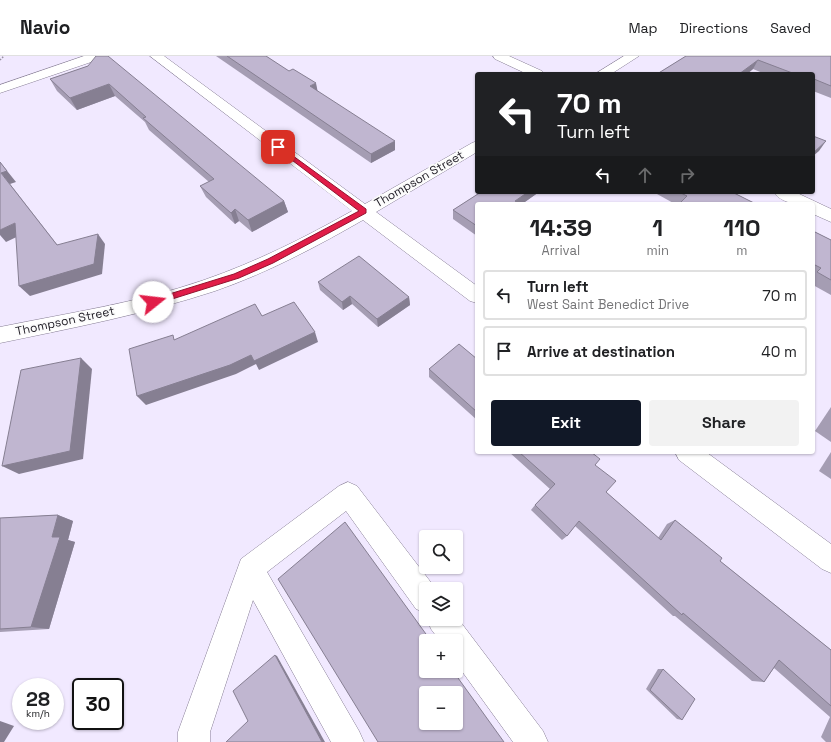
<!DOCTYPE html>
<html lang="en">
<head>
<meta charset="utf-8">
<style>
  body { margin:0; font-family:"Space Grotesk",sans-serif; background:#f2f2f2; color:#202124; height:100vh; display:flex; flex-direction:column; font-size:15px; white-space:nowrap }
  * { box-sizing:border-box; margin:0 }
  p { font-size:13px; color:#757577 }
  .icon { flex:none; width:22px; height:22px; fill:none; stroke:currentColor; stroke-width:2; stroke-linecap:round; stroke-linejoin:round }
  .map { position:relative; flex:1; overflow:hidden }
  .sheet { position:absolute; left:475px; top:146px; width:340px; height:252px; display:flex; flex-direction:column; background:#fff; border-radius:4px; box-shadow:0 1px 3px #0004 }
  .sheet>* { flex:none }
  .hud { position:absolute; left:475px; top:16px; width:340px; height:122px; border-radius:4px; box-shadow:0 1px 3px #0004; background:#202124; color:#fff; overflow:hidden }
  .fabs { position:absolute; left:419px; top:474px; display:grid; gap:8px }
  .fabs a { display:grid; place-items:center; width:44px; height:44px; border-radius:4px; background:#fff; box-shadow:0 1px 3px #0004; font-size:20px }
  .speed { position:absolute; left:12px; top:622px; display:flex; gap:8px; font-size:20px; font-weight:700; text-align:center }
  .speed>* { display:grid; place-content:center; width:52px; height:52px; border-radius:50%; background:#fff; box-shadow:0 1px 3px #0004; line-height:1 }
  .speed small { font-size:10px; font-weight:400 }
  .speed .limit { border:2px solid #111; border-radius:6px; background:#fff; color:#111 }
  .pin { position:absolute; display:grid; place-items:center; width:34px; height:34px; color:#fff; margin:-17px; border-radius:8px; box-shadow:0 2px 6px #0006 }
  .me { position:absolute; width:44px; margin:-22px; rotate:74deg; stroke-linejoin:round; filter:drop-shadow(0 0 3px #0008) }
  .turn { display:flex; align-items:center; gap:14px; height:84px; padding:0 16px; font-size:18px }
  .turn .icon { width:52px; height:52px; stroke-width:2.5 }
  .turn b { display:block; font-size:28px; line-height:34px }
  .lanes { display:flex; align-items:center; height:38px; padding:0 16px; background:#0003; justify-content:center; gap:20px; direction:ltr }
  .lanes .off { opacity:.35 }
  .eta { display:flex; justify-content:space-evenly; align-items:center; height:68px; text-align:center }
  .eta b { font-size:24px; font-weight:700; line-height:28px }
  .action { display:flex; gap:8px; margin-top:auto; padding:8px 16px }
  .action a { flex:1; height:46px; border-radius:4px; background:#111827; color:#fff; font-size:16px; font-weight:700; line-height:46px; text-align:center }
  .action a+a { background:#f2f2f2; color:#202124 }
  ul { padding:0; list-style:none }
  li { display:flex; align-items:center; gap:12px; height:50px; margin:0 8px 6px; padding:0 8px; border:2px solid #e0e0e0; border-radius:4px }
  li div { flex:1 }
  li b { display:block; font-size:15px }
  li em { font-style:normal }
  header { display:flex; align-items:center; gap:24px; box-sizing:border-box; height:56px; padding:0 20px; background:#fff; border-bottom:1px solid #e0e0e0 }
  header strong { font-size:19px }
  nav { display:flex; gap:22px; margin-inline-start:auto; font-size:14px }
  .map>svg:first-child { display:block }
</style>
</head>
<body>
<header>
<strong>Navio</strong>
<nav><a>Map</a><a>Directions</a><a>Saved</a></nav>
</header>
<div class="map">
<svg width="831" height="686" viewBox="0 0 831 686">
  <rect width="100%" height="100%" fill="#f1e9ff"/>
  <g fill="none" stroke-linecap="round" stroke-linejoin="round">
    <defs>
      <g id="street">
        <path d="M 84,0 L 102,0 L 100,3 L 0,37 L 0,29 Z"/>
        <path d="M 150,0 L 164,0 L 365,148 L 472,87 L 477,85 L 477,96 L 376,156 L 477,230 L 477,247 L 470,245 L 363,164 C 316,191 267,217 215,235 C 145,258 72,272 0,287 L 0,271 C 68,257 138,247 204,224 C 256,206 304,182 352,155 Z"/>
        <path d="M 493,0 L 509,0 L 542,15 L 544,18 L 527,18 L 495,3 Z"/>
        <path d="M 624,0 L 639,0 L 611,18 L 595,18 Z"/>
        <path d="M 774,136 L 795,136 L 831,153 L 831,166 L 813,158 L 813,148 C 800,148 782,149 774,136 Z"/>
        <path d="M 675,396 L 706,396 L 831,488 L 831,517 L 822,513 L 679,404 Z"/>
        <path d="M 348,426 L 357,430 L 436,533 L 426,533 L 426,557 L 416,553 L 346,455 L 267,516 L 359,675 L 364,686 L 331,686 L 253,544 L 210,676 L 210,686 L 178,686 L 178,676 L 241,503 L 339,430 Z"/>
        <path d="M 456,560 L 543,675 L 548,686 L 513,686 L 456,607 L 456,585 L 440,585 L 431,573 L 427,563 L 456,563 Z"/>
      </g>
    </defs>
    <use href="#street" stroke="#877e95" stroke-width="1"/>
    <path stroke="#9791a1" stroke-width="1.5" stroke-dasharray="1.5 1.5" stroke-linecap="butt" d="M 0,4 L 4,0"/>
    <use href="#street" fill="#fff" fill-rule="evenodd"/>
  </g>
  <g fill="#a59db3">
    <path d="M 216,0 L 266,0 L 317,35 L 395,94 L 371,107 Z"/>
    <path d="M 686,0 L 831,0 L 831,42 L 813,35 L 813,18 L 765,18 L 753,13 L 747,18 L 657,18 Z"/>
    <path d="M 88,10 L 284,145 L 288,156 L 252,176 L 239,165 L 235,168 L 206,141 L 200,130 L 209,126 L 149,74 L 145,66 L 115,40 L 77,54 L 57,35 L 50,23 Z"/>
    <path d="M 481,136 L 539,136 L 522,148 L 477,148 L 477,180 L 453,163 L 453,154 Z"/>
    <path d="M 658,136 L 732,136 L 756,148 L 675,148 L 657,138 Z"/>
    <path d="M 813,175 L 831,184 L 831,239 L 813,229 Z"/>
    <path d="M 318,226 L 409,241 L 410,249 L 378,271 L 352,248 L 343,254 L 320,234 Z"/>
    <path d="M 477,303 L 477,364 L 429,321 L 429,313 Z"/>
    <path d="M 831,351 L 831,386 L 815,375 Z"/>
    <path d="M 509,396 L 591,396 L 595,409 L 606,436 L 658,482 L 667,468 L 675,464 L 720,505 L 831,594 L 831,686 L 826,686 L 821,681 L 830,661 L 774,612 L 764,626 L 752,625 L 675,560 L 673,560 L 575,470 L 567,480 L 562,484 L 531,454 L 535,449 L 550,433 Z"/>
    <path d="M 831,396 L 831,423 L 819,415 Z"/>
    <path d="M 58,459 L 73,465 L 68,484 L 75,486 L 49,573 L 0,576 L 0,462 Z"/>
    <path d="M 658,613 L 663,613 L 682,664 L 677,663 L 646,633 Z"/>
  </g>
  <g fill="#867f92">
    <path d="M 758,4 L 753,13 L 747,18 L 739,18 Z"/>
    <path d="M 316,27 L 318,37 L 310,30 Z"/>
    <path d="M 109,28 L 115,40 L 77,54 L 70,42 Z"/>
    <path d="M 395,85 L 395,94 L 371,107 L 371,98 Z"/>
    <path d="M 826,85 L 819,95 L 813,100 L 813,97 Z"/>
    <path d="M 0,106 L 16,126 L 10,128 L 66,200 L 57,189 L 1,117 Z"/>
    <path d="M 528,136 L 539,136 L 522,148 L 514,148 L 515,145 Z"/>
    <path d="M 284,145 L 288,156 L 252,176 L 248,164 Z"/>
    <path d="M 235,153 L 239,165 L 235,168 L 231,157 Z"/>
    <path d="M 15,167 L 25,177 L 6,186 L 0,179 L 0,174 Z"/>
    <path d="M 98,178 L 105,188 L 102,218 L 30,240 L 19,230 Z"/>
    <path d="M 350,240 L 352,248 L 343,254 L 342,246 Z"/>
    <path d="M 409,241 L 410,249 L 378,271 L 377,263 Z"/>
    <path d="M 315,276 L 318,286 L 259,314 L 256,308 L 236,318 L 146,349 L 137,340 L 251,299 Z"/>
    <path d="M 81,302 L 92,313 L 83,403 L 19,418 L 2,410 Z"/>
    <path d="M 58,459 L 73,465 L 68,484 L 75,486 L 49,573 L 31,571 L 52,481 Z"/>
    <path d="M 275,599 L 277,600 L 325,686 L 322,686 Z"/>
    <path d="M 0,665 L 14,670 L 4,686 L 0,686 Z"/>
  </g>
  <g fill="#c0b6d0" stroke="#867f92" fill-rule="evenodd">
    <path d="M 96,0 L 108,0 L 284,145 L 248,164 L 235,153 L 231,157 L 200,130 L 214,123 L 143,62 L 146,61 L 109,28 L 70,42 L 50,23 L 88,10 Z"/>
    <path d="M 227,0 L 266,0 L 289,15 L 293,13 L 316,27 L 310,30 L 395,85 L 371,98 Z"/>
    <path d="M 686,0 L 831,0 L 831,30 L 814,23 L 813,24 L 813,18 L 795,18 L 758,4 L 739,18 L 657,18 Z"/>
    <path d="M 813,80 L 826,85 L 813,97 Z"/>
    <path d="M 0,106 L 7,115 L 1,117 L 57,189 L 98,178 L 94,208 L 19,230 L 15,167 L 0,174 Z"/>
    <path d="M 481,136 L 528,136 L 515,145 L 519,148 L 477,148 L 477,170 L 453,154 Z"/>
    <path d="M 679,136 L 732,136 L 756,148 L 684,148 L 681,146 L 687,140 Z"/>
    <path d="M 813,175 L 831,184 L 831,224 L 817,216 L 821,212 L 813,208 Z"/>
    <path d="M 359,200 L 409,241 L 377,263 L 350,240 L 342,246 L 318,226 Z"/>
    <path d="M 294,246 L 315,276 L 254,305 L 251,299 L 230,309 L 137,340 L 129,293 L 173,279 L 174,284 L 255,248 L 262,260 Z"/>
    <path d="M 459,288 L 477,303 L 477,356 L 429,313 Z"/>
    <path d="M 81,302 L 70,395 L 2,410 L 21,314 Z"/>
    <path d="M 519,396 L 591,396 L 600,403 L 595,409 L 616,425 L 606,436 L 661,484 L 675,464 L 722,502 L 720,505 L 831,594 L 831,650 L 779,604 L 764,626 L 683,557 L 682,559 L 579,465 L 567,480 L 535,449 L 555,428 Z"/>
    <path d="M 58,459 L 52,481 L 60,481 L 31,571 L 0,573 L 0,462 Z"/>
    <path d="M 345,466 L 431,585 L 426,585 L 426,615 L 453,615 L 504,686 L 378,686 L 278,523 ZM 426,637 L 456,637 L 456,667 L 426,667 Z"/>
    <path d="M 275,599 L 322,686 L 226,686 L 248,665 L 233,635 Z"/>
    <path d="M 663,613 L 695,643 L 682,664 L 650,634 Z"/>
  </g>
  <path fill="#e11d48" stroke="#92132f" d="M 278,89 L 366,153 L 366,157 L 273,207 L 239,222 L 153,249 L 150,248 L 150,244 L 234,218 L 268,203 L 359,155 L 276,92 L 276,90 Z"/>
  <g text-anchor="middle" stroke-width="3.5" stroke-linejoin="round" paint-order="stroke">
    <g font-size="12" fill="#1d1a23" stroke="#fbfbfb">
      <text transform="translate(419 123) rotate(-30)" y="4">Thompson Street</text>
      <text transform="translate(65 265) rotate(-12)" y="4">Thompson Street</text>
    </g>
  </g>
</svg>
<div class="fabs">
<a><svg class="icon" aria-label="search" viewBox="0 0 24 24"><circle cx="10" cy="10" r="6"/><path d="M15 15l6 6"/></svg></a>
<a><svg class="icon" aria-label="layers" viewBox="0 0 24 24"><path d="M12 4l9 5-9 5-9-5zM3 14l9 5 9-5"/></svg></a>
<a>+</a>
<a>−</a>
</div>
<div class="speed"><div>28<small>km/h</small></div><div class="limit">30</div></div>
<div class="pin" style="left:278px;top:91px;background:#d93025"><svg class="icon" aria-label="arrive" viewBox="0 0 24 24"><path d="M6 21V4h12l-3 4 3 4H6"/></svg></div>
<svg class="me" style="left:153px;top:246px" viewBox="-20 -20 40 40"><circle r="19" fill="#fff"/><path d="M0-13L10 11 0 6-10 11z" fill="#e11d48"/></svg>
<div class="hud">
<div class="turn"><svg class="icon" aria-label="left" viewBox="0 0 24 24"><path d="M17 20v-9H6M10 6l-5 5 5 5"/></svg><div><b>70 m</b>Turn left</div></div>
<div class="lanes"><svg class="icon" aria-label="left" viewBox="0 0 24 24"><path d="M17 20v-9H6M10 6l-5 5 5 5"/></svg><svg class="icon off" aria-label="ahead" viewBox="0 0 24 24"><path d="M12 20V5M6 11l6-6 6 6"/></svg><svg class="icon off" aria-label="right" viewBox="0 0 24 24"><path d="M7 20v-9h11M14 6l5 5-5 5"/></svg></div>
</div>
<section class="sheet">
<div class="eta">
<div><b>14:39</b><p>Arrival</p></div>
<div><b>1</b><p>min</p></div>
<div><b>110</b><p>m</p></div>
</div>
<ul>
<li><svg class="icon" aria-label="left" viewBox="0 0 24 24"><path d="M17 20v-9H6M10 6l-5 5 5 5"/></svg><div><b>Turn left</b><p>West Saint Benedict Drive</p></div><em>70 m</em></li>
<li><svg class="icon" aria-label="arrive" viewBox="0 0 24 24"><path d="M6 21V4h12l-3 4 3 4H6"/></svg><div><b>Arrive at destination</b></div><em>40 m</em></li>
</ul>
<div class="action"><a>Exit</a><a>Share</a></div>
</section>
</div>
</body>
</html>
